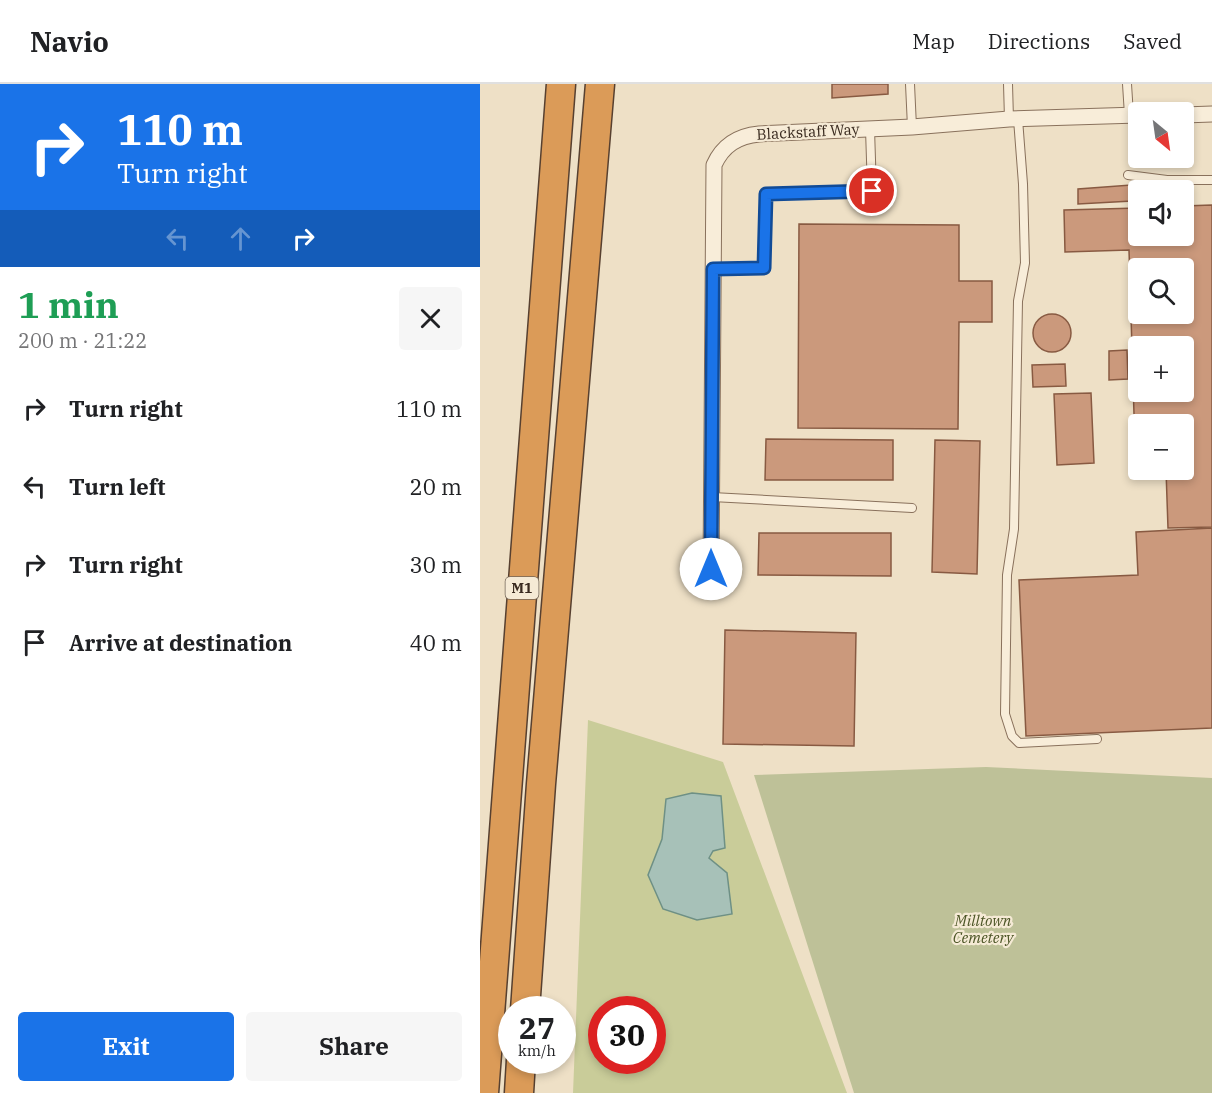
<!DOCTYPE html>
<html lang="en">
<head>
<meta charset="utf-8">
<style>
  body { margin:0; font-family:"IBM Plex Serif",serif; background:#f6f6f6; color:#202124; height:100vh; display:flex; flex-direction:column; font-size:22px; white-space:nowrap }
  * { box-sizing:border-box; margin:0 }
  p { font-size:20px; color:#757577 }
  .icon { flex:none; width:33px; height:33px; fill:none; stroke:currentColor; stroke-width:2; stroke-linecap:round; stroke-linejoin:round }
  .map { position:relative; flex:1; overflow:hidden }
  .details { display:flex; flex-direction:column; background:#fff; width:480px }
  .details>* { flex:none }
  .banner { background:#1a73e8; color:#fff; overflow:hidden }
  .needle { width:39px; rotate:151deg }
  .buttons { position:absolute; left:648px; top:18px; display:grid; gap:12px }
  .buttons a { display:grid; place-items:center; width:66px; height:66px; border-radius:6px; background:#fff; box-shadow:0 3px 9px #0003; font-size:30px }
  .speed { position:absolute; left:18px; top:912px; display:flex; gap:12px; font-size:30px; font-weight:700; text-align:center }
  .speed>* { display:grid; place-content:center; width:78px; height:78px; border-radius:50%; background:#fff; box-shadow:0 3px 9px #0003; line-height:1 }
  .speed small { font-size:15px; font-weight:400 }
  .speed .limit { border:9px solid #d22; background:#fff; color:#111 }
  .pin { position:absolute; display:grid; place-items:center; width:51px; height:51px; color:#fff; margin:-26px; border:3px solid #fff; border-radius:50%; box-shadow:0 2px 6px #0007 }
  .me { position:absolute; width:66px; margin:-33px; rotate:0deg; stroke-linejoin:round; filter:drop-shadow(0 0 4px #0008) }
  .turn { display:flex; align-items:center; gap:21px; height:126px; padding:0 18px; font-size:27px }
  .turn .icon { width:78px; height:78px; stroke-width:2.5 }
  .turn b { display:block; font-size:42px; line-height:51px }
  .lanes { display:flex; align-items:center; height:57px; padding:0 18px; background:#0003; justify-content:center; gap:30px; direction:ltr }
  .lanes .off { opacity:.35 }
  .round { display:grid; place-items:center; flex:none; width:63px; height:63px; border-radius:6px; background:#f6f6f6 }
  .overview { display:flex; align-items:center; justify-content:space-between; height:102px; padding:0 18px }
  h1 { font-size:36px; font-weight:800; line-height:45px; color:#1e9e55 }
  .action { display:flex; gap:12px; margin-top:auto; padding:12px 18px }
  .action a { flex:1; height:69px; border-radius:6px; background:#1a73e8; color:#fff; font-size:24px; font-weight:800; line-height:69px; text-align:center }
  .action a+a { background:#f6f6f6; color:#202124 }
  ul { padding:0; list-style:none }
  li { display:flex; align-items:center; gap:18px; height:78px; padding:0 18px }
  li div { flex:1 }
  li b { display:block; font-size:22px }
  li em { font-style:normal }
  header { display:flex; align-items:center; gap:36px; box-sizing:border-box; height:84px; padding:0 30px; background:#fff; border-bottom:2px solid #e0e0e0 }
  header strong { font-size:28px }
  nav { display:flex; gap:33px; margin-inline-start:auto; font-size:21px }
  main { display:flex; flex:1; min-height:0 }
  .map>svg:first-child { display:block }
</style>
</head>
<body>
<header>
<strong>Navio</strong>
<nav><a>Map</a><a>Directions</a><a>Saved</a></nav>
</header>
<main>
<section class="details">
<div class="banner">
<div class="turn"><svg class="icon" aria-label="right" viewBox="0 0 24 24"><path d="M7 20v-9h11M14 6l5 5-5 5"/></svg><div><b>110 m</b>Turn right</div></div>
<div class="lanes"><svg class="icon off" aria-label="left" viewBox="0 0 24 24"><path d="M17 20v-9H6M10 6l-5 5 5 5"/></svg><svg class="icon off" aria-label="ahead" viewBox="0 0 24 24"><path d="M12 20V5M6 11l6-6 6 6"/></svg><svg class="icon" aria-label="right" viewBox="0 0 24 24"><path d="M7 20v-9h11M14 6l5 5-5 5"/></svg></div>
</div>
<div class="overview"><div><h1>1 min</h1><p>200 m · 21:22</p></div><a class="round"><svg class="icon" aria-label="close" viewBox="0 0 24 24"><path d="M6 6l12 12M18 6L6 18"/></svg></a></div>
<ul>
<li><svg class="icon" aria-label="right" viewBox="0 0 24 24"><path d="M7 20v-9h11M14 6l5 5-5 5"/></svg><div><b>Turn right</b></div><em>110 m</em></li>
<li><svg class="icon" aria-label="left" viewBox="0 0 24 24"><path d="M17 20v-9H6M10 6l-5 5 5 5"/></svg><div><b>Turn left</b></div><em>20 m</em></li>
<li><svg class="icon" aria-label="right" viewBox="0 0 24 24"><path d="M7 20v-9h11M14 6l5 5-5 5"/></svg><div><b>Turn right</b></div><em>30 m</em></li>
<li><svg class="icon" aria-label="arrive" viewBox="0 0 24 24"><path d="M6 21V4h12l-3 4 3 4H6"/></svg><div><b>Arrive at destination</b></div><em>40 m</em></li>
</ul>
<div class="action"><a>Exit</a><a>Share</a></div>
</section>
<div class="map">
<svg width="732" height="1009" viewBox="0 0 732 1009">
  <rect width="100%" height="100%" fill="#eee0c6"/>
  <path fill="#c9cc99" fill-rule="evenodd" d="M 108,636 L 243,678 L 367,1009 L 93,1009 ZM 122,926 L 172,926 L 172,976 L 122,976 Z"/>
  <path fill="#bec198" d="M 506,683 L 732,694 L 732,1009 L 374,1009 L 274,691 Z"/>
  <path fill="#a7c1b8" stroke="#6e9085" stroke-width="1.5" d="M 212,709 L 241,712 L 245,764 L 233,767 L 229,774 L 247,789 L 252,830 L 217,836 L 183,825 L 168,791 L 182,755 L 186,715 Z"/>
  <g fill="#cb997c" stroke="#885a42" stroke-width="1.5" fill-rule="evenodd">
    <path d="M 352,0 L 408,0 L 408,10 L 352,14 Z"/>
    <path d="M 651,101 L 652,117 L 598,120 L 598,105 Z"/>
    <path d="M 732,121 L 732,443 L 688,444 L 686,386 L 704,386 L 704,340 L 658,340 L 658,362 L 655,363 L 649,166 L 585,168 L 584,126 L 658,124 L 658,152 L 704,152 L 704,122 ZM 658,184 L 704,184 L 704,230 L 658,230 ZM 658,262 L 704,262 L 704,308 L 658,308 Z"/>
    <path d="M 319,140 L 479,141 L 479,197 L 512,197 L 512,238 L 479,238 L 478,345 L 318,344 Z"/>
    <circle cx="572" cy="249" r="19"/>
    <path d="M 647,266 L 648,295 L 629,296 L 629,267 Z"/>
    <path d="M 585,280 L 586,302 L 553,303 L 552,281 Z"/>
    <path d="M 611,309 L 614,379 L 577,381 L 574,310 Z"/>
    <path d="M 286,355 L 413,356 L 413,396 L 285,396 Z"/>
    <path d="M 455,356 L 500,357 L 497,490 L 452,488 Z"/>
    <path d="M 732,444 L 732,644 L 546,652 L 539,496 L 658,491 L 656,448 Z"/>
    <path d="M 279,449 L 411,449 L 411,492 L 278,491 Z"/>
    <path d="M 245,546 L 376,549 L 374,662 L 243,660 Z"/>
  </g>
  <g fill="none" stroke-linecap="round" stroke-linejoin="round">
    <defs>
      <g id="service">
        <path d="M 430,0 L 432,43"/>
        <path d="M 528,0 L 529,35"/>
        <path d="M 647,0 L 649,31"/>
        <path d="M 538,35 L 543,100 L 545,179 L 538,217 L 534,445 L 527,491 L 525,630 L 532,652 L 539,659 L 617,655"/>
        <path d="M 648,91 L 687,96 L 732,96"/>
        <path d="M 233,185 L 284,185 L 286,110 L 392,107 L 390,45"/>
        <path d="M 232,413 L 432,424"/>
      </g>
      <g id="minor">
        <path d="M 704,31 L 732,30"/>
        <path d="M 231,485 L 234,81 C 243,61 258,52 279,50 L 432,43 L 529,35 L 658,31"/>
      </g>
      <g id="motorway">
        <path d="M 45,926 L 61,700 L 120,0"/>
        <path d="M 4,1009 L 81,0"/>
        <path d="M 39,1009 L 41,976"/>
      </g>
    </defs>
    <use href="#service" stroke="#89715c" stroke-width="10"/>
    <use href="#minor" stroke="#89715c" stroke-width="17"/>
    <use href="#motorway" stroke="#574030" stroke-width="31"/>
    <use href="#service" stroke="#f8edd9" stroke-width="8"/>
    <use href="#minor" stroke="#f8edd9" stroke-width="15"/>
    <use href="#motorway" stroke="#db9b58" stroke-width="28"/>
  </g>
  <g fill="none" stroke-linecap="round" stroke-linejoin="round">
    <defs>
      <path id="route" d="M 231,485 L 233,185 L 284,184 L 286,110 L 392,107"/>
    </defs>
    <use href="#route" stroke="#114b97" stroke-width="15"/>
    <use href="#route" stroke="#1a73e8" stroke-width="10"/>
  </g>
  <g text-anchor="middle" stroke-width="4.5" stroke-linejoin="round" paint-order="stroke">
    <rect fill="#f5ead5" stroke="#716456" stroke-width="1.5" x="25.5" y="493" width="33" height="22" rx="4.5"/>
    <g font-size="14" font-weight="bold" fill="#392a1f">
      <text x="42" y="509">M1</text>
    </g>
    <g font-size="15" fill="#392a1f" stroke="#f5ead5">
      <text transform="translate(328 48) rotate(-3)" y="5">Blackstaff Way</text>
    </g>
    <g font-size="15" font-style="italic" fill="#4c5526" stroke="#f5ead5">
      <text x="503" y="842">Milltown<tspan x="503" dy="17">Cemetery</tspan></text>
    </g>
  </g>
</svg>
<div class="buttons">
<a><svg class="needle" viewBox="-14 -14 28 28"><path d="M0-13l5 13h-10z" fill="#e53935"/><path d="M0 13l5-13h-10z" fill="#757577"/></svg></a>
<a><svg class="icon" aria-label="sound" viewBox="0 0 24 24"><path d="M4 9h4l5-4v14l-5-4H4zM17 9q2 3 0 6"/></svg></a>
<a><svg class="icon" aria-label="search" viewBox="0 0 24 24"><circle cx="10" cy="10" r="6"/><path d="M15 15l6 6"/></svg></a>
<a>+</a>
<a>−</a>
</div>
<div class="speed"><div>27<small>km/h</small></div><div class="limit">30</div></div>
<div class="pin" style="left:392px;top:107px;background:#d93025"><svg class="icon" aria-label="arrive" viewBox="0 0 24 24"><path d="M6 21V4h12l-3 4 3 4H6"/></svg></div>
<svg class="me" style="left:231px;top:485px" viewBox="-20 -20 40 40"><circle r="19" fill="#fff"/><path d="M0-13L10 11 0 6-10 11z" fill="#1a73e8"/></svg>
</div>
</main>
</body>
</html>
